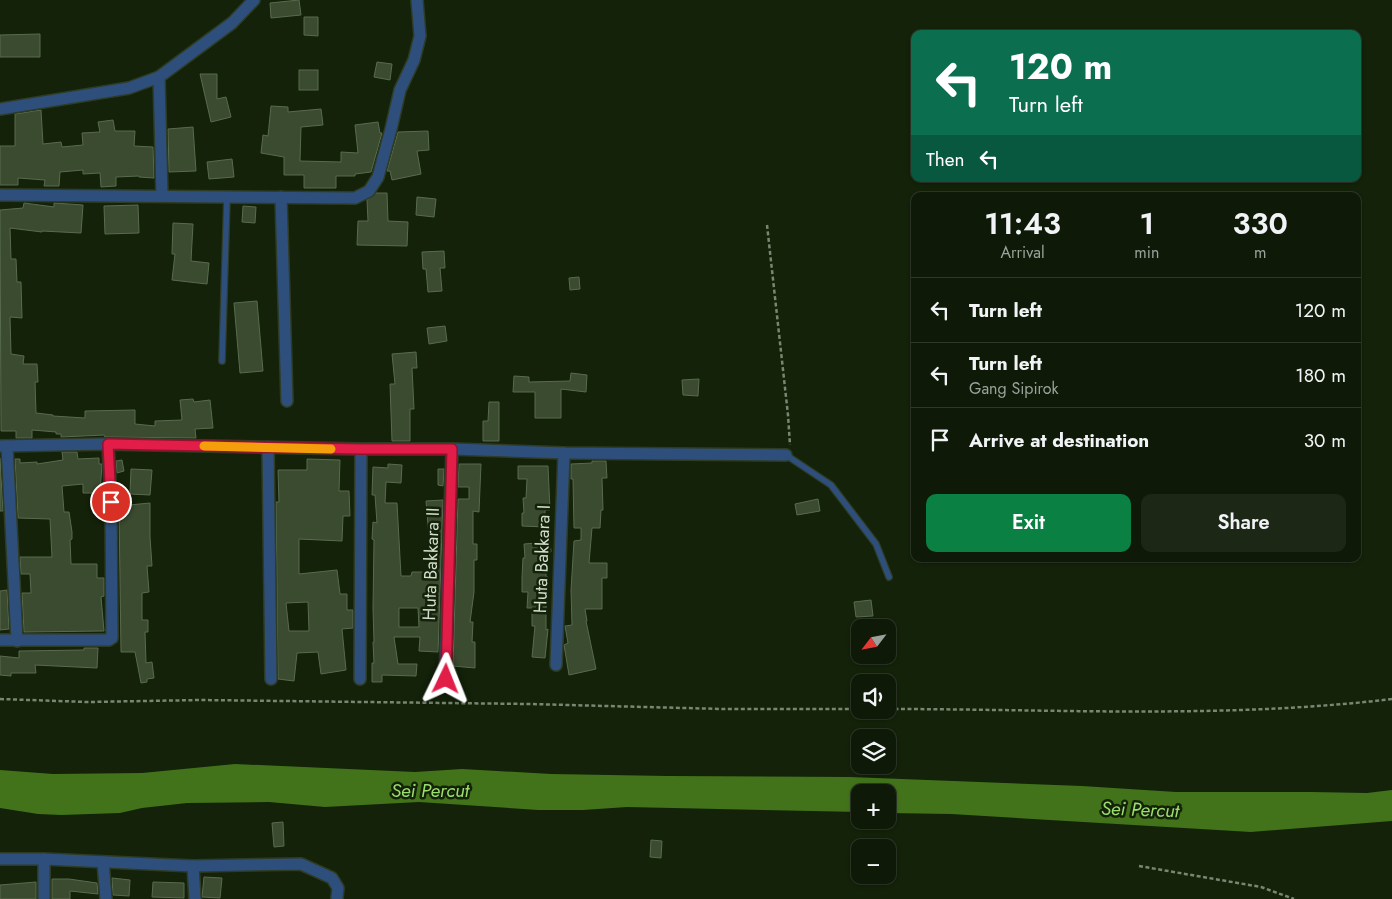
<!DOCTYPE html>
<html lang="en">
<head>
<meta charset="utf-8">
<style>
  body { margin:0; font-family:Jost,sans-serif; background:#1c2715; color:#f1f3f6; height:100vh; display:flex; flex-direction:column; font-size:19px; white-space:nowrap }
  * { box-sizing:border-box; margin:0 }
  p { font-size:16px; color:#9ba19b }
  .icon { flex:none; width:28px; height:28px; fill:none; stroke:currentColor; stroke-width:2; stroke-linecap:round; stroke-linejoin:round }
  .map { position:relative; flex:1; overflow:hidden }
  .side { position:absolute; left:911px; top:192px; width:450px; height:370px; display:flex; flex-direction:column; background:#0e1a07; border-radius:10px; box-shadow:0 1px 4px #0004,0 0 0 1px #2e3828 }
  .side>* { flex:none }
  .banner { position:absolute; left:911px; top:30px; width:450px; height:152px; border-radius:10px; box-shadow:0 1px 4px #0004,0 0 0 1px #2e3828; background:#0b6e4f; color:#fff; overflow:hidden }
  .needle { width:32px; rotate:238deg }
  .tools { position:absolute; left:851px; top:619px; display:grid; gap:10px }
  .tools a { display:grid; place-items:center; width:45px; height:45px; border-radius:10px; background:#0e1a07; box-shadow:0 1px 4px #0004,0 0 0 1px #2e3828; font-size:25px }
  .pin { position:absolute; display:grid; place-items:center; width:42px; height:42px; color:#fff; margin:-21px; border:2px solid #fff; border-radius:50%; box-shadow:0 1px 5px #0007 }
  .me { position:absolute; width:55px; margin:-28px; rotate:2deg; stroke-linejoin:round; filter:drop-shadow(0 0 4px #0008) }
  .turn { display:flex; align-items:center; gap:18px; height:105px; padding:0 15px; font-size:22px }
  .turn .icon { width:65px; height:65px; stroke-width:2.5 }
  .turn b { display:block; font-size:35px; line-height:42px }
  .then { display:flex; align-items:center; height:48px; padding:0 15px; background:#0003; gap:10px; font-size:19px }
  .eta { display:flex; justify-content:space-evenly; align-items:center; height:85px; text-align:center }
  .eta b { font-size:30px; font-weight:600; line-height:35px }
  .cta { display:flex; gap:10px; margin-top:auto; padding:10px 15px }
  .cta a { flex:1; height:58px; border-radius:10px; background:#0b8043; color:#fff; font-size:20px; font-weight:600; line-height:58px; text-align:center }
  .cta a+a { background:#1c2715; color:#f1f3f6 }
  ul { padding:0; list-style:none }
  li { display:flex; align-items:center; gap:15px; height:65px; padding:0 15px; border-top:1px solid #2e3828 }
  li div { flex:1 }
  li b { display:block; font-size:19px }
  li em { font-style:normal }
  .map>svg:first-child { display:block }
</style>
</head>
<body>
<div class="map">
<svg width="1392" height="899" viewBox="0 0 1392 899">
  <rect width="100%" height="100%" fill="#132209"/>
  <path fill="#42731a" d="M 235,764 L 415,772 L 462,769 L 551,774 L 668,776 L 850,777 L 1082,786 L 1176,792 L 1311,792 L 1367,793 L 1392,790 L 1392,821 L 1251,832 L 951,814 L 888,813 L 888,792 L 860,792 L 860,812 L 627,807 L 583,810 L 538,810 L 419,802 L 325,807 L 269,802 L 187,803 L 142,808 L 120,813 L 61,815 L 38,814 L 0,808 L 0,770 L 53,774 L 142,773 Z"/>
  <g fill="#3a4b30" stroke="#596b4f" fill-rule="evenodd">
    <path d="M 299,0 L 301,15 L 271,18 L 270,3 Z"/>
    <path d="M 304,17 L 318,17 L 318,36 L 304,35 Z"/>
    <path d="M 40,34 L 40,57 L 0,57 L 0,35 Z"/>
    <path d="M 377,62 L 392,64 L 390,80 L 374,77 Z"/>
    <rect x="299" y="70" width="19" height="20"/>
    <path d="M 200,74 L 217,74 L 217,99 L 226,97 L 231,117 L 211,122 Z"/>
    <path d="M 271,106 L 288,107 L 288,112 L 321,109 L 323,125 L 301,127 L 300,161 L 341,162 L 341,152 L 358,153 L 355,125 L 378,122 L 380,133 L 382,133 L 371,172 L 355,174 L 355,176 L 336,176 L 336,188 L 304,188 L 304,175 L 284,175 L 284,157 L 261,153 L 263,135 L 268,136 Z"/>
    <path d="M 41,110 L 43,144 L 61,142 L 62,147 L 83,145 L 82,133 L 100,132 L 98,122 L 113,120 L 115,131 L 135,131 L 134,146 L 153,147 L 154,178 L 139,177 L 139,176 L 116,177 L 116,186 L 101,187 L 100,173 L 83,174 L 83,170 L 60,172 L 59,186 L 44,186 L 45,180 L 18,178 L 18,185 L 0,185 L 0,146 L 15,146 L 15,114 Z"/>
    <path d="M 193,127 L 196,171 L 169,172 L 168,129 Z"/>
    <path d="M 428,131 L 429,150 L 417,151 L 421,174 L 392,180 L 390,171 L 387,171 L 398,132 Z"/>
    <path d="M 232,159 L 234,177 L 209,179 L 207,162 Z"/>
    <path d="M 376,193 L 387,193 L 388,221 L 408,222 L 407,246 L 357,245 L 358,221 L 368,221 L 367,200 Z"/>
    <path d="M 417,197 L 436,199 L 434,217 L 416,215 Z"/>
    <path d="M 24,203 L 54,207 L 54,203 L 83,205 L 81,233 L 42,231 L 42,232 L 10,228 L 11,259 L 16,259 L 17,282 L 21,282 L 22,318 L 10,317 L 11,354 L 24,356 L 23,364 L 37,364 L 38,382 L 35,382 L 36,413 L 53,415 L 53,416 L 85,418 L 85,411 L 135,410 L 135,424 L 155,426 L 155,421 L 182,420 L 180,400 L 193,399 L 194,402 L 210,400 L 213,428 L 195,429 L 196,438 L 105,437 L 104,435 L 61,437 L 61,434 L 56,434 L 56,432 L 32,430 L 32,438 L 16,438 L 16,431 L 1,431 L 0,210 L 23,208 Z"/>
    <path d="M 138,205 L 139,233 L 105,234 L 104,206 Z"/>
    <path d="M 243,206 L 256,207 L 255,223 L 242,222 Z"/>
    <path d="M 173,223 L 193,224 L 191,261 L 209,263 L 207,284 L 172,280 L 175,254 L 172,254 Z"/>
    <path d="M 444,251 L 445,268 L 440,268 L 442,291 L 428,292 L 426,269 L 423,269 L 422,252 Z"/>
    <path d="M 579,277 L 580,289 L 570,290 L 569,278 Z"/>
    <path d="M 257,301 L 263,371 L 240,373 L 234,303 Z"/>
    <path d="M 445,326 L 447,341 L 429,344 L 427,328 Z"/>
    <path d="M 416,352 L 417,368 L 412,368 L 414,409 L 410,409 L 410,441 L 392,441 L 390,384 L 395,384 L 392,354 Z"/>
    <path d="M 571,373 L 587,375 L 586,392 L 561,389 L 561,418 L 535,418 L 535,392 L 513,392 L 514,376 L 529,377 L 529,382 L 570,381 Z"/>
    <path d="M 699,379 L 698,396 L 683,395 L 682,380 Z"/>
    <path d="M 489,402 L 499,402 L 499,441 L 483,441 L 483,421 L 488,421 Z"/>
    <path d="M 62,452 L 77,452 L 78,459 L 99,458 L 99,464 L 102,464 L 100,493 L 83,493 L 83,484 L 62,486 L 64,512 L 69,512 L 72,532 L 72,539 L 70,540 L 71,564 L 97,564 L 97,578 L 104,578 L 104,596 L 101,597 L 104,631 L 24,632 L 22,593 L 31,593 L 30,574 L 21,574 L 20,557 L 52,557 L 50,519 L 18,518 L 15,459 L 20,459 L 20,463 L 37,462 L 37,464 L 63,460 Z"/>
    <path d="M 0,458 L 3,511 L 0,511 Z"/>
    <path d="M 307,459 L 340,460 L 339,491 L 349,491 L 350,516 L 343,516 L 342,541 L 299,539 L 299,574 L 337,570 L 340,594 L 347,594 L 347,610 L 353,610 L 353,628 L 342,629 L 346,670 L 321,674 L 318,652 L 297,653 L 294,681 L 278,679 L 276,502 L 279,502 L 278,470 L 307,470 ZM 308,602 L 309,631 L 289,631 L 286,603 Z"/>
    <path d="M 122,460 L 124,471 L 117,473 L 116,461 Z"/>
    <path d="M 592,461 L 606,461 L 607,478 L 602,478 L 603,510 L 601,510 L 600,528 L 592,528 L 589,563 L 607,563 L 607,578 L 602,578 L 602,609 L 585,609 L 587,621 L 586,621 L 596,669 L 569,675 L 564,645 L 568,643 L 565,626 L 572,625 L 571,590 L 574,541 L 581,540 L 581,528 L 574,528 L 573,479 L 571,479 L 571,464 L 592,463 Z"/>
    <path d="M 388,464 L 402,465 L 401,483 L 386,482 L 385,503 L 397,503 L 401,576 L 411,576 L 412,572 L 432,572 L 426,501 L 443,500 L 438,652 L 419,651 L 420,637 L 394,637 L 398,664 L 417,664 L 416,676 L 382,675 L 382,682 L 372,682 L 372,663 L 374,663 L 373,642 L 374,642 L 373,608 L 374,540 L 372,539 L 373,522 L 377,523 L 375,495 L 372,495 L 373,467 L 388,468 ZM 399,608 L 418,608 L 419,627 L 399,627 Z"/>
    <path d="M 459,464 L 481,464 L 479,512 L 473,511 L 473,544 L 477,544 L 477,560 L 474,560 L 474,592 L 470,622 L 473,622 L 472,642 L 475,642 L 475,668 L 453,666 L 458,499 L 469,499 L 469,487 L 458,487 Z"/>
    <path d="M 518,466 L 548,466 L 550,510 L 545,510 L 545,527 L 522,526 L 522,513 L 524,513 L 523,498 L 526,498 L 527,479 L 518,479 Z"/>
    <path d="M 131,469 L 152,470 L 150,495 L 130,494 Z"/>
    <path d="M 438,469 L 444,469 L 443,486 L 438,485 Z"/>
    <path d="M 818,499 L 820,511 L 797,515 L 795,504 Z"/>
    <path d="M 150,503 L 150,537 L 152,566 L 147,566 L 149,592 L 142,593 L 142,620 L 148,620 L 148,632 L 145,632 L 146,663 L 152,662 L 154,678 L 147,679 L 147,682 L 141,683 L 135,652 L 121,652 L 119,506 Z"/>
    <path d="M 550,542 L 551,552 L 546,553 L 546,577 L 548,577 L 548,591 L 547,591 L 546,608 L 546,630 L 548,629 L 545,658 L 532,657 L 535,626 L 532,626 L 532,608 L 527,608 L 528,592 L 522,592 L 522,577 L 523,558 L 525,558 L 524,544 Z"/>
    <path d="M 7,590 L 9,629 L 0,630 L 0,591 Z"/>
    <path d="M 871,600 L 873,616 L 856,617 L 854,602 Z"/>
    <path d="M 84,648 L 98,648 L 97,668 L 35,665 L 36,673 L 11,673 L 11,676 L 0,675 L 0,656 L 19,658 L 19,651 L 84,650 Z"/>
    <path d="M 283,822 L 284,846 L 274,847 L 272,823 Z"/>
    <path d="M 651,840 L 662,841 L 661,858 L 650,857 Z"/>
    <path d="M 204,877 L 222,878 L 220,898 L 202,897 Z"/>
    <path d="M 112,878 L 130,880 L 129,896 L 113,895 Z"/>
    <path d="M 52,879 L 69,879 L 97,883 L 98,894 L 70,891 L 70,899 L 52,899 Z"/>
    <path d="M 36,882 L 36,899 L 0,899 L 0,885 Z"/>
    <path d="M 153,882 L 184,883 L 184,898 L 152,897 Z"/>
  </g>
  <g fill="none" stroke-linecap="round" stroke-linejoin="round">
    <defs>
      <g id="service">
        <path d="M 222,361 L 227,197"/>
        <path d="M 786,455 L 831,485 L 876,544 L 889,577"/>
      </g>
      <g id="minor">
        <path d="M 159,77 L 232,23 L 254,0"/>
        <path d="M 0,109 L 129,88 L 159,77 L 162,196"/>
        <path d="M 0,195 L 355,198 L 369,191 L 378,177 L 391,129 L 400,90 L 414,60 L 420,36 L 417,0"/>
        <path d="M 281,197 L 287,401"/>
        <path d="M 0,446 L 108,444 L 361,449 L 452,449 L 564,453 L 786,455"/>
        <path d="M 7,446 L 17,641"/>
        <path d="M 268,447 L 271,679"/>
        <path d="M 0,640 L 109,640 L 112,638 L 111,502 L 108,444"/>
        <path d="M 556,665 L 564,453"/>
        <path d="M 360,679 L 361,449"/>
        <path d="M 445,679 L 452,449"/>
        <path d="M 0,859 L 44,859 L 193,866 L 301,864 L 332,878 L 338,888 L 337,898"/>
        <path d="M 103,862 L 106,899"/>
        <path d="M 193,866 L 195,899"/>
        <path d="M 44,899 L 44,859"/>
      </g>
    </defs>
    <use href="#service" stroke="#2e3c25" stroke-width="8"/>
    <use href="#minor" stroke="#2e3c25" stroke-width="14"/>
    <g stroke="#798672" stroke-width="2.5" stroke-dasharray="4 2.5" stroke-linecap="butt">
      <path d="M 767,225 L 788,415 L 790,445"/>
      <path d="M 0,699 L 88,702 L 201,700 L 529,704 L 723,709 L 860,709"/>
      <path d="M 888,709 C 1055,709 1225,719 1392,699"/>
      <path d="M 1139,866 L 1261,887 L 1294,899"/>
    </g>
    <use href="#service" stroke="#2e4f7c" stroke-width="5.5"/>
    <use href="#minor" stroke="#2e4f7c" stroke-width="11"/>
  </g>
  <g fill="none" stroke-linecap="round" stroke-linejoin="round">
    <defs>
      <path id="route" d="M 111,502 L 108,444 L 361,449 L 452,449 L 446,679"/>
    </defs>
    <use href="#route" stroke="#92132f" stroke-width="12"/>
    <use href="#route" stroke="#e11d48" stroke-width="9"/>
    <path stroke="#f59e0b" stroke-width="9" d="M 204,446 L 331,449"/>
  </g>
  <g text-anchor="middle" stroke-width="5" stroke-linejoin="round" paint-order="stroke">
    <g font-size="18" fill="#d5dfcf" stroke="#132209">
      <text transform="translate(542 559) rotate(-88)" y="6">Huta Bakkara I</text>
      <text transform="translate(431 564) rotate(-88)" y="6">Huta Bakkara II</text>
    </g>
    <g font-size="19" font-style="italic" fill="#9bde6e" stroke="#132209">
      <text x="430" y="797">Sei Percut</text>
      <text transform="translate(1140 809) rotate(2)" y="7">Sei Percut</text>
    </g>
  </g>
</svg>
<div class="tools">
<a><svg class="needle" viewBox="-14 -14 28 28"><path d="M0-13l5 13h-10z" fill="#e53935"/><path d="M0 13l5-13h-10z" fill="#9ba19b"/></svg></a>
<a><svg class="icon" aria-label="sound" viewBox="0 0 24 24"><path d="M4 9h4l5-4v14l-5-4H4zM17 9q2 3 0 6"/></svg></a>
<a><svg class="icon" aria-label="layers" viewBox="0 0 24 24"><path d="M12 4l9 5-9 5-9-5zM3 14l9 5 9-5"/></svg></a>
<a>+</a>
<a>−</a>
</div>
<div class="pin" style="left:111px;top:502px;background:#d93025"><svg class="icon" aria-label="arrive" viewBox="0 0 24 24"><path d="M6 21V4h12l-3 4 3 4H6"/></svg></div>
<svg class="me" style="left:446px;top:679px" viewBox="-20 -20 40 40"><path d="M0-17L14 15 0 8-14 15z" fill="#e11d48" stroke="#fff" stroke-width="4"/></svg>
<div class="banner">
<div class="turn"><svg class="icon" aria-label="left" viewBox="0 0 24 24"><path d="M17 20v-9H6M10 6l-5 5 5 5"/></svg><div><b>120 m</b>Turn left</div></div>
<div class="then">Then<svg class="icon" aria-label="left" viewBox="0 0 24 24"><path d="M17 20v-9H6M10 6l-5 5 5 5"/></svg></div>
</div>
<section class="side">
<div class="eta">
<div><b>11:43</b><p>Arrival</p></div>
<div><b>1</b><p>min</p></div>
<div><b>330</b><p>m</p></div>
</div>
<ul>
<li><svg class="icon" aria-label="left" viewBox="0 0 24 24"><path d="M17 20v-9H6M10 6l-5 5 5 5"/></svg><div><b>Turn left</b></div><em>120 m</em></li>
<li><svg class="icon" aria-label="left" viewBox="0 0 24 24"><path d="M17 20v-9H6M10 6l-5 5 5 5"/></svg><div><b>Turn left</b><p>Gang Sipirok</p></div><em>180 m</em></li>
<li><svg class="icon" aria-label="arrive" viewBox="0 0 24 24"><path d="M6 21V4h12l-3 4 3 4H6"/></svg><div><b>Arrive at destination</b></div><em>30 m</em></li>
</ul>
<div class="cta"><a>Exit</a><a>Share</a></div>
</section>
</div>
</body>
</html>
